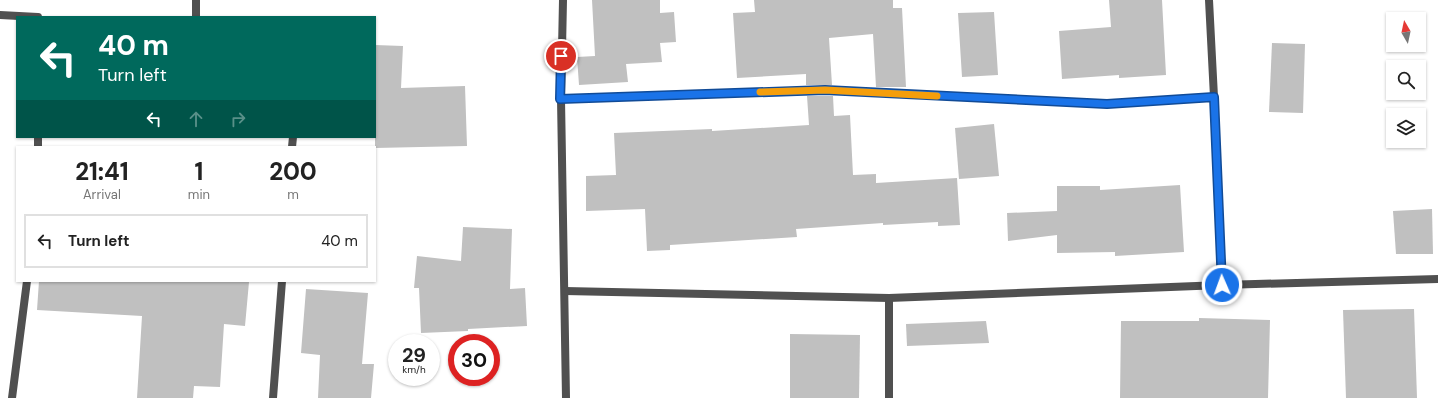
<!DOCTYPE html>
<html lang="en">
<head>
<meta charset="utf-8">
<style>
  body { margin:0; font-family:"DM Sans",sans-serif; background:#f2f2f2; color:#222; height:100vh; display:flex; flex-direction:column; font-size:15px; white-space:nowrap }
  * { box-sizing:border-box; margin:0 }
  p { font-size:13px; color:#767676 }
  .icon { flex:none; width:22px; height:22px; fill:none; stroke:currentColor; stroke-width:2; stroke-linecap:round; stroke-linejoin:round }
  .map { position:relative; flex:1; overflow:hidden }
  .side { position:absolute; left:16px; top:146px; width:360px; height:136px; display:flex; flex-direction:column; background:#fff; border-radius:0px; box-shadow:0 1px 3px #0004 }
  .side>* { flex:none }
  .top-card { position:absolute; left:16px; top:16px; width:360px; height:122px; border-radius:0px; box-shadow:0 1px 3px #0004; background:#00695c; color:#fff; overflow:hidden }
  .needle { width:26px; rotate:351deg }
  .tools { position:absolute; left:1386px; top:12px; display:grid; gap:8px }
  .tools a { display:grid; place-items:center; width:40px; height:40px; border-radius:0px; background:#fff; box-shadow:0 1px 3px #0004; font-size:20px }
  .speed { position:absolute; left:388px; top:334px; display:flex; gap:8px; font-size:20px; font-weight:700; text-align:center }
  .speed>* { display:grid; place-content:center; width:52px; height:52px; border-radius:50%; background:#fff; box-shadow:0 1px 3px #0004; line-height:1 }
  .speed small { font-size:10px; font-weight:400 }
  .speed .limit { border:6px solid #d22; background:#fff; color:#111 }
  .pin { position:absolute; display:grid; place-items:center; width:34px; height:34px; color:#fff; margin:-17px; border:2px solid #fff; border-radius:50%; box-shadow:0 1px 4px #0007 }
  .me { position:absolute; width:44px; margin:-22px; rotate:358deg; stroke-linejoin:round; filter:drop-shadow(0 0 3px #0008) }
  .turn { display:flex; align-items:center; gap:14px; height:84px; padding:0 16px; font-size:18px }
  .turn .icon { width:52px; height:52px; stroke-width:2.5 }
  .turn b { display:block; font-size:28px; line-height:34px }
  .lanes { display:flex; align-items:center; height:38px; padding:0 16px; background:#0003; justify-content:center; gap:20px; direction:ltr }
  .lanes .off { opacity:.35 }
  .eta { display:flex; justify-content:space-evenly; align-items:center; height:68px; text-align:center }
  .eta b { font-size:24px; font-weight:800; line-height:28px }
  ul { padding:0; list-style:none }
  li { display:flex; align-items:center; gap:12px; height:54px; margin:0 8px 6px; padding:0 8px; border:2px solid #e0e0e0; border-radius:0px }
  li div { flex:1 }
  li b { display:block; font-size:15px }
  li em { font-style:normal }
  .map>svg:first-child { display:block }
</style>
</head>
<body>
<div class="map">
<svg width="1438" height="398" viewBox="0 0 1438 398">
  <rect width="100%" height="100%" fill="#fff"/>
  <g fill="#c0c0c0">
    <path d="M 592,0 L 660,0 L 660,13 L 674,12 L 676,42 L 660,43 L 662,62 L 626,64 L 628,82 L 579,85 L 577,57 L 595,56 Z"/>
    <path d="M 754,0 L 893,0 L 893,8 L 902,8 L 906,87 L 876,87 L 873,34 L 829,38 L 832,85 L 806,85 L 806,74 L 737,78 L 733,13 L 755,12 Z"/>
    <path d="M 1109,0 L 1162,0 L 1166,75 L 1119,78 L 1119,75 L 1062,79 L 1059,31 L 1111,27 Z"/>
    <path d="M 994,12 L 998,75 L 962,77 L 958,13 Z"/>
    <path d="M 1272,43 L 1305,44 L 1303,113 L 1269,112 Z"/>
    <path d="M 375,45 L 403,46 L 401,88 L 465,86 L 467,146 L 375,148 Z"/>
    <path d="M 807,96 L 833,96 L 834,116 L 850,115 L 853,175 L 876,174 L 876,183 L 957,178 L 960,225 L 938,226 L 938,222 L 883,225 L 883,223 L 796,229 L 797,237 L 670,245 L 670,250 L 647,251 L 645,209 L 586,211 L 586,176 L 616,175 L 614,133 L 712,129 L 712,131 L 809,125 Z"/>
    <path d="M 994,124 L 999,176 L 959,179 L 955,128 Z"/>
    <path d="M 1180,185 L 1184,252 L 1115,256 L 1115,252 L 1057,253 L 1057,235 L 1008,241 L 1007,213 L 1057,211 L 1057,186 L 1100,186 L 1100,190 Z"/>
    <path d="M 1432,209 L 1433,254 L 1396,254 L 1393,211 Z"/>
    <path d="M 463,227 L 512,229 L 510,289 L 525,288 L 527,326 L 468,329 L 468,331 L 421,333 L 419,288 L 414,288 L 417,256 L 461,261 Z"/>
    <path d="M 39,281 L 236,281 L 249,282 L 245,326 L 224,324 L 220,387 L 194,386 L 193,398 L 137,398 L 142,316 L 37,310 Z"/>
    <path d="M 306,289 L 368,293 L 362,364 L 374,364 L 371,398 L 318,398 L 320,355 L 301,353 Z"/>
    <path d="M 1414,309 L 1417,398 L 1346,398 L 1343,310 Z"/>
    <path d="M 1199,318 L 1270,320 L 1268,398 L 1120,398 L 1121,321 L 1199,321 Z"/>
    <path d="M 986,321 L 989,343 L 907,346 L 906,324 Z"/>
    <path d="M 790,334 L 860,335 L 859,398 L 790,398 Z"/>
  </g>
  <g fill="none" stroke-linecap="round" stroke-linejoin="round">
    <g stroke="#505050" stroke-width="8">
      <path d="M 196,0 L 196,17"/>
      <path d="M 563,0 L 561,99 L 566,398"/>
      <path d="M 1209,0 L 1214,97 L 1222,285"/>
      <path d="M 0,15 L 38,17"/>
      <path d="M 561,99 L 825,90 L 1107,104 L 1214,97"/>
      <path d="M 38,147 L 38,137"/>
      <path d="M 292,147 L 293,137"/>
      <path d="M 565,291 L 889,298 L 1222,285 L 1438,279"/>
      <path d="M 12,398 L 27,281"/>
      <path d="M 273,398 L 282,281"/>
      <path d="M 889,398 L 889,298"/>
    </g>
  </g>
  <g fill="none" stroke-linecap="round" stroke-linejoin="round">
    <defs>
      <path id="route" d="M 561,56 L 560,99 L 825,90 L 1107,104 L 1214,97 L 1222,285"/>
    </defs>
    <use href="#route" stroke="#114b97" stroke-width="10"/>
    <use href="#route" stroke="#1a73e8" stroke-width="7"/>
    <path stroke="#f59e0b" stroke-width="7" d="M 760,92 L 825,90 L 937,96"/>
  </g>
</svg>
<div class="tools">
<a><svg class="needle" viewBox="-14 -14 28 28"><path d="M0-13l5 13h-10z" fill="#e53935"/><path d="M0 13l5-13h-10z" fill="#767676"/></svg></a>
<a><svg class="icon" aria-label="search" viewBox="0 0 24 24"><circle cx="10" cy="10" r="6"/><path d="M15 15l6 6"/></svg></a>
<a><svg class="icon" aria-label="layers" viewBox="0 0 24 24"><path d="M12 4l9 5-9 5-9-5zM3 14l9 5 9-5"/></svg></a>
</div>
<div class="speed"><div>29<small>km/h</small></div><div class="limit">30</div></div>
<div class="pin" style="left:561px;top:56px;background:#d93025"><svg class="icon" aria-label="arrive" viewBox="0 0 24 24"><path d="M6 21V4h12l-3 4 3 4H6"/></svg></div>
<svg class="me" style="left:1222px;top:285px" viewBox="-20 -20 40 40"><circle r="17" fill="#1a73e8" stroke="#fff" stroke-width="3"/><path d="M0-11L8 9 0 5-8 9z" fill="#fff"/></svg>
<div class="top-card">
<div class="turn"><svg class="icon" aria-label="left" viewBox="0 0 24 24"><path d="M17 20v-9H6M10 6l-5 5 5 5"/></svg><div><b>40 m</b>Turn left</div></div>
<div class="lanes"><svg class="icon" aria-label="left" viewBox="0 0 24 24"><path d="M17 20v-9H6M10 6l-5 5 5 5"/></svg><svg class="icon off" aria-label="ahead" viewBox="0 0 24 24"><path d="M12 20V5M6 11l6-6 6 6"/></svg><svg class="icon off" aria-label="right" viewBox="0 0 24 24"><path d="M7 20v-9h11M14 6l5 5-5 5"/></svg></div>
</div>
<section class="side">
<div class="eta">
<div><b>21:41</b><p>Arrival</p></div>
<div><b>1</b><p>min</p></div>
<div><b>200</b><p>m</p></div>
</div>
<ul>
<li><svg class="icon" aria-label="left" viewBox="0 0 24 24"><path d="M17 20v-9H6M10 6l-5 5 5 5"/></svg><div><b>Turn left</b></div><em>40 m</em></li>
</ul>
</section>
</div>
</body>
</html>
